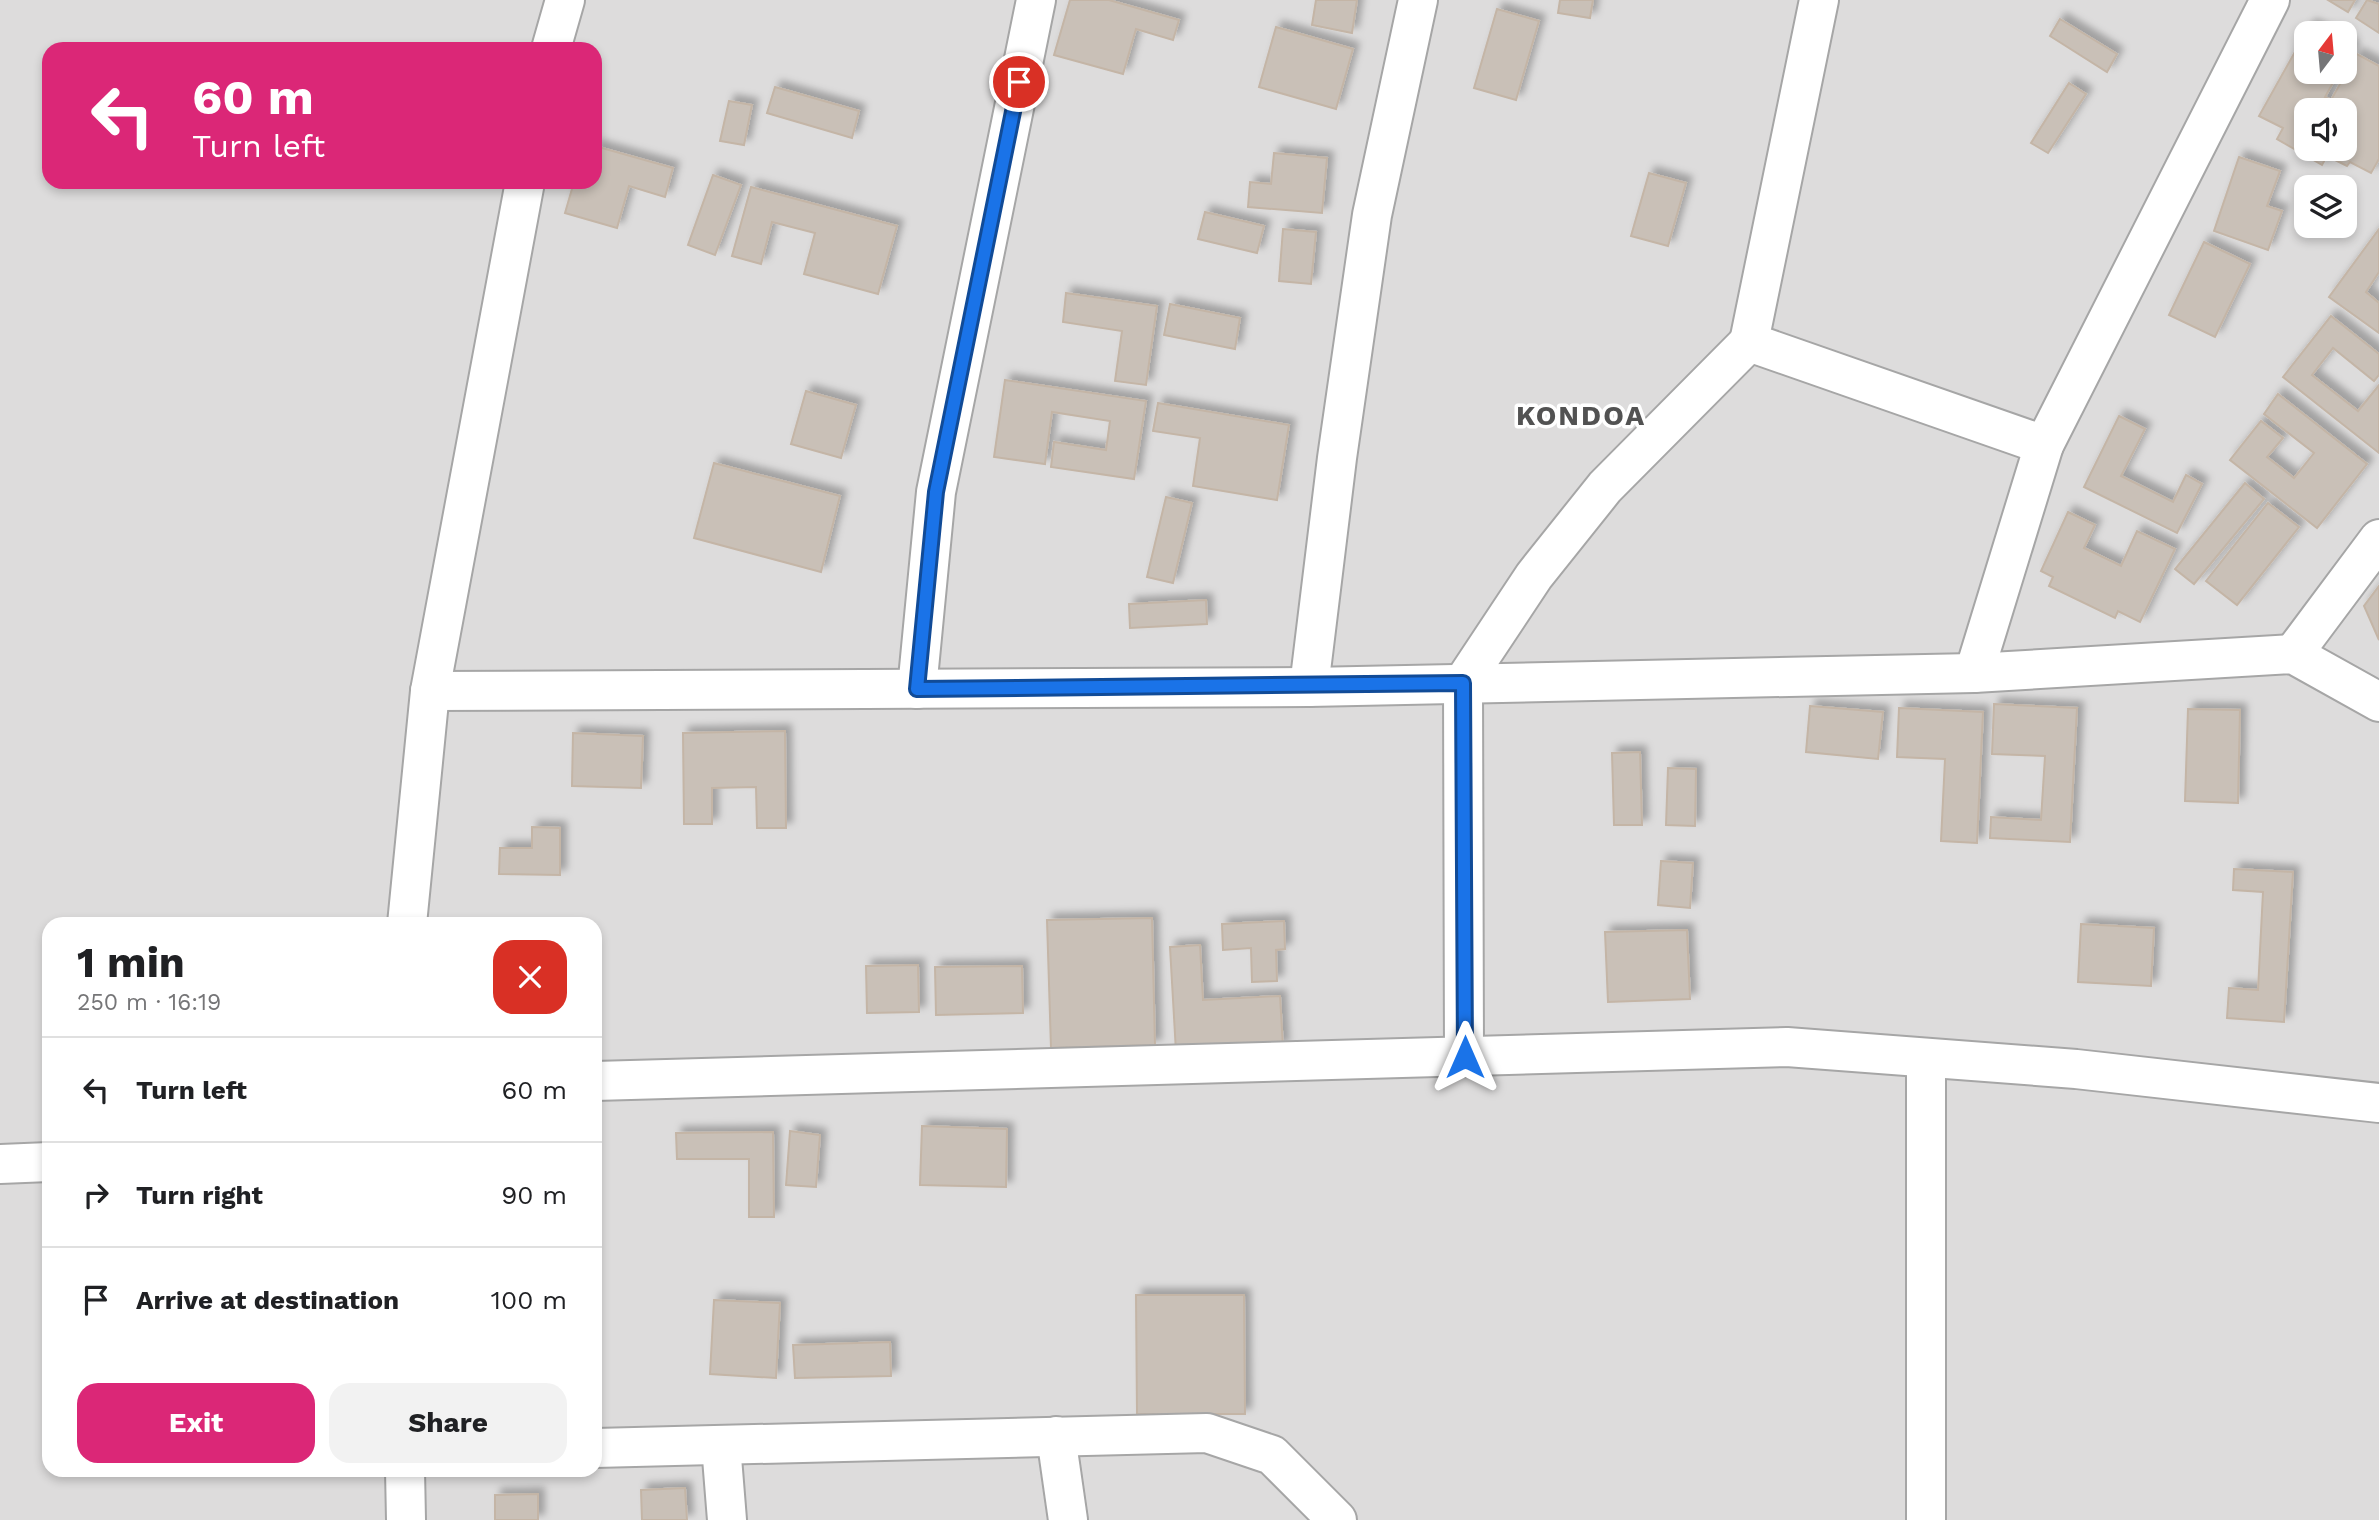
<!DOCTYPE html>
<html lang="en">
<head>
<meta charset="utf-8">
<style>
  body { margin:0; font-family:"Work Sans",sans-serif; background:#f2f2f2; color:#202124; height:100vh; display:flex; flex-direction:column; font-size:26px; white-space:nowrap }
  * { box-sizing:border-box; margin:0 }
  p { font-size:23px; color:#757577 }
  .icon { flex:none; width:38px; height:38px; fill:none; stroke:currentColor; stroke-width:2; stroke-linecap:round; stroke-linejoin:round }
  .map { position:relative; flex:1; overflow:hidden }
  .panel { position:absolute; left:42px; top:917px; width:560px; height:560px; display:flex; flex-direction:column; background:#fff; border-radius:21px; box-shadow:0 4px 10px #0003 }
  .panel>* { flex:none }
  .top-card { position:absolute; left:42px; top:42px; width:560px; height:147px; border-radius:21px; box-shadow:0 4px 10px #0003; background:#db2777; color:#fff; overflow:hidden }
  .needle { width:46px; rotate:16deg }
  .tools { position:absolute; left:2294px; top:21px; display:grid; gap:14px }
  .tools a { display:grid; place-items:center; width:63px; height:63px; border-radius:14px; background:#fff; box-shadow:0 4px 10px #0003; font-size:35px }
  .pin { position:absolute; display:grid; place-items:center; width:60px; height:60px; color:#fff; margin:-30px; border:4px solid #fff; border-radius:50%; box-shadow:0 2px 7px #0007 }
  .me { position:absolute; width:77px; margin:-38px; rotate:0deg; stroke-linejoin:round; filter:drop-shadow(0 0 5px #0008) }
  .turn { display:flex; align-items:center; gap:24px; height:147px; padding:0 35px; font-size:32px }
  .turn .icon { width:91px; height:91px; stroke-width:2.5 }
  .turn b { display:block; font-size:49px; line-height:60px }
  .round { display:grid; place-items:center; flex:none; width:74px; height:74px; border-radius:21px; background:#f2f2f2 }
  .headline { display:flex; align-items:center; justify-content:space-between; height:119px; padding:0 35px }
  h1 { font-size:42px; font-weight:700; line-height:52px }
  .action { display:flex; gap:14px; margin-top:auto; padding:14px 35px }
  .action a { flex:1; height:80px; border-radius:21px; background:#db2777; color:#fff; font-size:28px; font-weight:700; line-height:80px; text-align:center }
  .action a+a { background:#f2f2f2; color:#202124 }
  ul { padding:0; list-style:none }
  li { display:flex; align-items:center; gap:21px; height:105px; padding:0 35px; border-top:2px solid #e0e0e0 }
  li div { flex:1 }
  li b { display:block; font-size:26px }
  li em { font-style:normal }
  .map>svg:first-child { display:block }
</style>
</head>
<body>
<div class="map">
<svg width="2379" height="1520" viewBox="0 0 2379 1520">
  <defs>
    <filter id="shadow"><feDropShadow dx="6" dy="-6" stdDeviation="3.5" flood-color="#0004"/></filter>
  </defs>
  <rect width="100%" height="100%" fill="#f1ede5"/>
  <path fill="#dddcdc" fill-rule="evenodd" d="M 0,0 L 2379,0 L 2379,1520 L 0,1520 ZM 2306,33 L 2345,33 L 2345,72 L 2306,72 ZM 49,49 L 595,49 L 595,182 L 49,182 ZM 2306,110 L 2345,110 L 2345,149 L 2306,149 ZM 2306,187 L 2345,187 L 2345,226 L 2306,226 ZM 49,924 L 595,924 L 595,1470 L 49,1470 Z"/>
  <g fill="#c9c0b7" stroke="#c4b5a6" stroke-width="2" fill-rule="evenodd" filter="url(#shadow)">
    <path d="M 1070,0 L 1109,0 L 1179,20 L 1173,40 L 1136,29 L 1123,74 L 1054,55 Z"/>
    <path d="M 1316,0 L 1357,0 L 1352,33 L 1312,25 Z"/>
    <path d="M 1560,0 L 1593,0 L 1590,18 L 1558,13 Z"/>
    <path d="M 2328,0 L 2355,0 L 2348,12 Z"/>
    <path d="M 2367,0 L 2379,4 L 2379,33 L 2356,18 Z"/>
    <path d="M 1497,9 L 1539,21 L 1516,100 L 1474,88 Z"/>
    <path d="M 2060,19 L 2117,54 L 2107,72 L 2050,36 Z"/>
    <path d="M 2310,25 L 2325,33 L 2306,33 L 2306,72 L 2339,72 L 2325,97 L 2331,100 L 2357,54 L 2379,66 L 2379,159 L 2371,173 L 2350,162 L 2347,166 L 2327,156 L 2322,165 L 2277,139 L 2283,128 L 2259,116 ZM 2306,110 L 2345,110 L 2345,149 L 2306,149 Z"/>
    <path d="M 1276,27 L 1353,49 L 1336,109 L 1259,87 Z"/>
    <path d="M 2345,44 L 2352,48 L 2345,61 Z"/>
    <path d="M 2069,83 L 2086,94 L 2048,153 L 2031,143 Z"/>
    <path d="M 775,87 L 859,111 L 852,138 L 767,113 Z"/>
    <path d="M 729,101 L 752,105 L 744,145 L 720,141 Z"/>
    <path d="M 595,146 L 673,168 L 665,197 L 629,186 L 617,228 L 565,213 L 574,182 L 595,182 Z"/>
    <path d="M 1274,153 L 1327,158 L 1322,213 L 1248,207 L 1250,182 L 1271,184 Z"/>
    <path d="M 2239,157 L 2280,171 L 2267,206 L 2282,211 L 2268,250 L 2214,231 Z"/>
    <path d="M 1649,173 L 1686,183 L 1668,246 L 1631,236 Z"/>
    <path d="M 713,175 L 741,185 L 715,255 L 688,245 Z"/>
    <path d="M 751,187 L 897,226 L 878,294 L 804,274 L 815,233 L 772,222 L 761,264 L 732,256 Z"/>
    <path d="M 1205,212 L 1264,226 L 1257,253 L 1198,239 Z"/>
    <path d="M 1283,229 L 1316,232 L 1311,284 L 1279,281 Z"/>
    <path d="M 2379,229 L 2379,272 L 2366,292 L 2379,303 L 2379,333 L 2329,297 Z"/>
    <path d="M 2204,242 L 2250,264 L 2215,337 L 2169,315 Z"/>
    <path d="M 1066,293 L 1157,306 L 1146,385 L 1115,381 L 1122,331 L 1063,322 Z"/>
    <path d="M 1170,304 L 1240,318 L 1235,349 L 1164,335 Z"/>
    <path d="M 2331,316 L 2379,354 L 2379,375 L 2374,381 L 2333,348 L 2312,375 L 2358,411 L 2379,385 L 2379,453 L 2283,377 Z"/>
    <path d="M 1005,380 L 1146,401 L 1134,479 L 1051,467 L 1054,442 L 1106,450 L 1110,421 L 1052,412 L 1045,464 L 994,457 Z"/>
    <path d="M 806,391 L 856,405 L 841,458 L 791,444 Z"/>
    <path d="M 2278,394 L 2367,464 L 2317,528 L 2230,460 L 2261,421 L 2283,438 L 2267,457 L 2294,478 L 2314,453 L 2264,414 Z"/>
    <path d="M 1158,403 L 1289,425 L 1277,500 L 1193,486 L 1200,438 L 1153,431 Z"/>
    <path d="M 2119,416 L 2145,429 L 2121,476 L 2173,502 L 2186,475 L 2202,484 L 2177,533 L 2084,487 Z"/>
    <path d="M 714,463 L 840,496 L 821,572 L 694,538 Z"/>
    <path d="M 2245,483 L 2264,499 L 2194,584 L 2175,569 Z"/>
    <path d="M 1166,497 L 1192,503 L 1173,583 L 1147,577 Z"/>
    <path d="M 2268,503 L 2299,527 L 2237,605 L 2206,581 Z"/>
    <path d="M 2068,512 L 2095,525 L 2084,548 L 2121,566 L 2137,531 L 2175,549 L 2140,622 L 2118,611 L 2115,618 L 2049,586 L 2053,577 L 2041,571 Z"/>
    <path d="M 2379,586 L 2379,640 L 2364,606 Z"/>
    <path d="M 1206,600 L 1207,624 L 1130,628 L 1129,604 Z"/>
    <path d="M 1994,704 L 2077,708 L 2070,842 L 1990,838 L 1991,817 L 2041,820 L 2045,756 L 1992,754 Z"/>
    <path d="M 1810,706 L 1883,712 L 1878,759 L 1806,752 Z"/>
    <path d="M 1899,708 L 1983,712 L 1977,843 L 1941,841 L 1945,759 L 1897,757 Z"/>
    <path d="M 2188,709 L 2240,710 L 2238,803 L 2185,801 Z"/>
    <path d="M 785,731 L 786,828 L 757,828 L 756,787 L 712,788 L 712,824 L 684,824 L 683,733 Z"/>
    <path d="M 573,733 L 643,736 L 641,788 L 572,786 Z"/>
    <path d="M 1640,752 L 1642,825 L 1614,825 L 1612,753 Z"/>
    <path d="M 1668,768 L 1696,769 L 1695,826 L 1666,825 Z"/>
    <path d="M 532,827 L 560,828 L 560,875 L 499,874 L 500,848 L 532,848 Z"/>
    <path d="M 1661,861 L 1693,863 L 1690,908 L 1658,905 Z"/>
    <path d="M 2234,869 L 2293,872 L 2284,1022 L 2227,1018 L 2229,988 L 2258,990 L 2263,892 L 2233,890 Z"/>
    <path d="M 1152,918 L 1155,1045 L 1051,1048 L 1047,920 Z"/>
    <path d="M 1284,921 L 1285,949 L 1276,950 L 1277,981 L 1252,982 L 1251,948 L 1223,950 L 1222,924 Z"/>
    <path d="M 2081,924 L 2154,928 L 2151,986 L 2078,982 Z"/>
    <path d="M 1687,930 L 1690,999 L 1608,1002 L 1605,932 Z"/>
    <path d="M 1200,945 L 1203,1000 L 1280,996 L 1283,1047 L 1176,1052 L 1170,947 Z"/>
    <path d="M 918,965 L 919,1012 L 867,1013 L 866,966 Z"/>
    <path d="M 1022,966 L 1023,1013 L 936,1015 L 935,967 Z"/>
    <path d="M 922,1126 L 1007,1129 L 1006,1187 L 920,1185 Z"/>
    <path d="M 790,1131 L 820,1135 L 816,1187 L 786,1185 Z"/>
    <path d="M 773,1132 L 774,1217 L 749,1217 L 749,1159 L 677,1159 L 676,1133 Z"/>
    <path d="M 1136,1295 L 1244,1295 L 1245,1414 L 1137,1414 Z"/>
    <path d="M 714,1300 L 780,1303 L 776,1378 L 710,1374 Z"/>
    <path d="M 890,1342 L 891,1376 L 795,1378 L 793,1345 Z"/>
    <path d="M 685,1488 L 687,1520 L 642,1520 L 641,1490 Z"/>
    <path d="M 538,1494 L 538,1520 L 495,1520 L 495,1495 Z"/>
  </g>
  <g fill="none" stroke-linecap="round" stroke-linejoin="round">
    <defs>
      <g id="minor">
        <path d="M 1819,0 L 1749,342 L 2044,445 L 2270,0"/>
        <path d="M 551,49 L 565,0"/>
        <path d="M 2293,654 L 2379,539"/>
        <path d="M 1974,673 L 2044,445"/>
        <path d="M 1309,687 L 1337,458 L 1372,215 L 1418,0"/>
        <path d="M 917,689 L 936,492 L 1036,0"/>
        <path d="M 430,691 L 1309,687 L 1974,673 L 2293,654 L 2379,702"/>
        <path d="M 407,924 L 430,691 L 525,182"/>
        <path d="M 1464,1057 L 1463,683 L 1534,576 L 1605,487 L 1749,342"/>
        <path d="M 595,1081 L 1787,1047 L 2076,1069 L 2379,1103"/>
        <path d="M 0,1164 L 49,1162"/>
        <path d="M 1056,1436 L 1068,1520"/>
        <path d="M 721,1445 L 727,1520"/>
        <path d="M 595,1448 L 1207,1433 L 1272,1455 L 1337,1520"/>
        <path d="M 405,1470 L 406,1520"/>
        <path d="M 1926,1520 L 1926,1058"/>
      </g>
    </defs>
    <use href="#minor" stroke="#a6a6a6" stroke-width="42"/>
    <use href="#minor" stroke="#fff" stroke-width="38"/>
  </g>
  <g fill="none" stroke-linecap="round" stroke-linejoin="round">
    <defs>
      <path id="route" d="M 1019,82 L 936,492 L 917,689 L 1463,683 L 1465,1057"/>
    </defs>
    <use href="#route" stroke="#114b97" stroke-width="18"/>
    <use href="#route" stroke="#1a73e8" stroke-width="12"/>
  </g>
  <g text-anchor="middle" stroke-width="7" stroke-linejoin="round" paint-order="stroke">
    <g font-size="28" font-weight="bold" letter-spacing="2" fill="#525252" stroke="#fff">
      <text x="1581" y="425">KONDOA</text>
    </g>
  </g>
</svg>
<div class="tools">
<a><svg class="needle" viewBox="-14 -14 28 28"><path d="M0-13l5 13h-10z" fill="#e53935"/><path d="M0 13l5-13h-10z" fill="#757577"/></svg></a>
<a><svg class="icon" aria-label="sound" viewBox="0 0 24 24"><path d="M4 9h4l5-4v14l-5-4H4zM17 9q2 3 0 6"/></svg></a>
<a><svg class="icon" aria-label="layers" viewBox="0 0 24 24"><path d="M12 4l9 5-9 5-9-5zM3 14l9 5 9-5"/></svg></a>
</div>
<div class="pin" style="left:1019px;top:82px;background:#d93025"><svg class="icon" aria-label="arrive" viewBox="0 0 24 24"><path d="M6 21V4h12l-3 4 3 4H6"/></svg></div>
<svg class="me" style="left:1465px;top:1057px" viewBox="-20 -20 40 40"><path d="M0-17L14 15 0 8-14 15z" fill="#1a73e8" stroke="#fff" stroke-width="4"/></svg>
<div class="top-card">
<div class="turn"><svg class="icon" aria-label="left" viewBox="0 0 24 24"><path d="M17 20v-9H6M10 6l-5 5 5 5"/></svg><div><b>60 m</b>Turn left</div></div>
</div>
<section class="panel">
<div class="headline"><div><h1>1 min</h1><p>250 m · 16:19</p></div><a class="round" style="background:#d93025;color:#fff"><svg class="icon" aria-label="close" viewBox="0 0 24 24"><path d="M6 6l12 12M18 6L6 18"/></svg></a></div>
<ul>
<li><svg class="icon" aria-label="left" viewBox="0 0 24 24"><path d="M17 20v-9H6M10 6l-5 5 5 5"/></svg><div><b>Turn left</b></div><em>60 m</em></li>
<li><svg class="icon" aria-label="right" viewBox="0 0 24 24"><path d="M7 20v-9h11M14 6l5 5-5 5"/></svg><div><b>Turn right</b></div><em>90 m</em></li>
<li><svg class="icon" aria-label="arrive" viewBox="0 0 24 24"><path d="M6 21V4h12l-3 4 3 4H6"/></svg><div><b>Arrive at destination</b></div><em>100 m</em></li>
</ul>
<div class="action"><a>Exit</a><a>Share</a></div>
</section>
</div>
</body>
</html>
